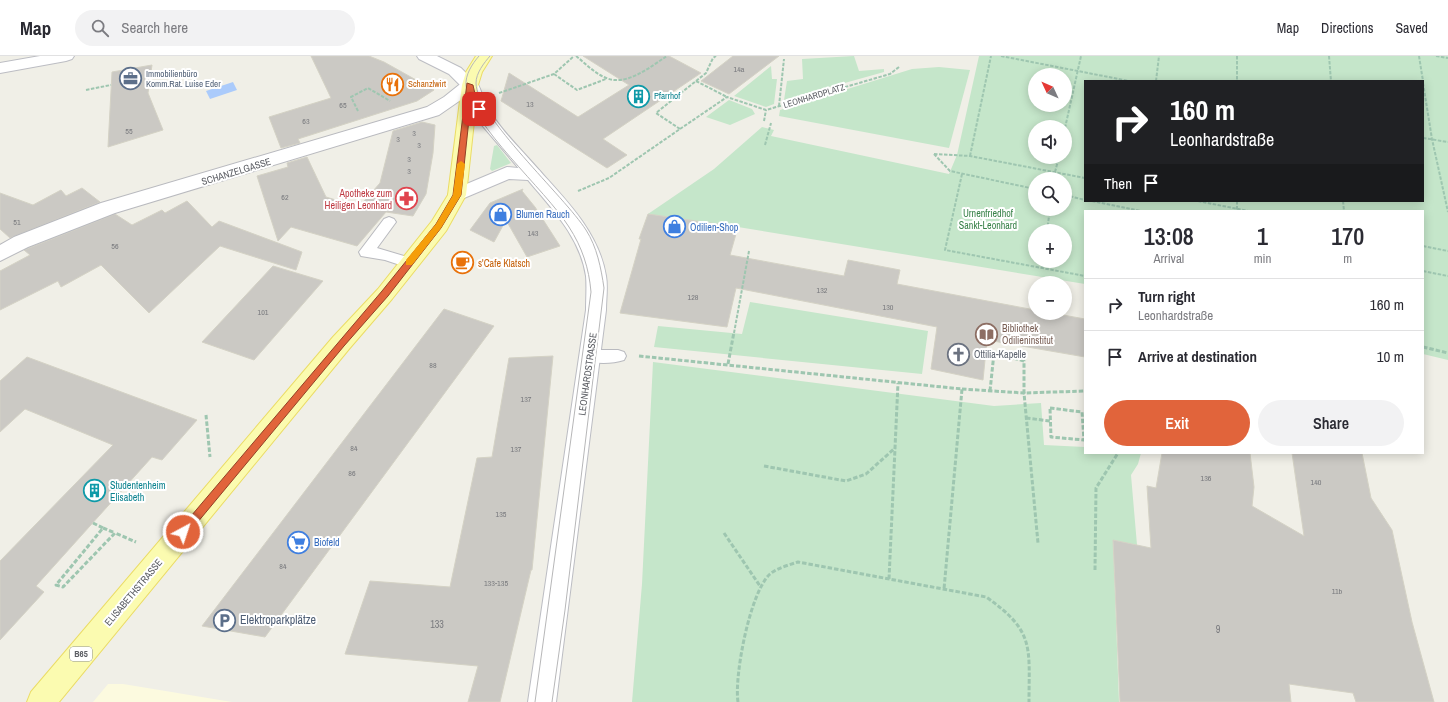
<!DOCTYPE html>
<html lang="en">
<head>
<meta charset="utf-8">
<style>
  body { margin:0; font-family:"Archivo Narrow",sans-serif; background:#f2f2f3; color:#2b2b33; height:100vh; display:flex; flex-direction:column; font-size:15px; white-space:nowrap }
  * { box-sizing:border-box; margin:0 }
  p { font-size:13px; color:#7c7c81 }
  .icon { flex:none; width:22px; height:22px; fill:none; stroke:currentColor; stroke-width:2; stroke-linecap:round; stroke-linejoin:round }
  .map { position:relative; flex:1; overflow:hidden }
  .drawer { position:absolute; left:1084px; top:154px; width:340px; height:244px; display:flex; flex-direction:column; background:#fff; border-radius:0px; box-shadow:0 2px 10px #0003 }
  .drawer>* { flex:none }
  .guide { position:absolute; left:1084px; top:24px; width:340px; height:122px; border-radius:0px; box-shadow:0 2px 10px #0003; background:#202124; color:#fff; overflow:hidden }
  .needle { width:26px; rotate:314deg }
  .tools { position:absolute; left:1028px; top:12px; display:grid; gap:8px }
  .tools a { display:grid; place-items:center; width:44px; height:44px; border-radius:50%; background:#fff; box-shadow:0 2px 10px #0003; font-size:20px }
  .pin { position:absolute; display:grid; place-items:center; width:34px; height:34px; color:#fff; margin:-17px; border-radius:8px; box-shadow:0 2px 6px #0006 }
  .me { position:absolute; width:44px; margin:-22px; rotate:40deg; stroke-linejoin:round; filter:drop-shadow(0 0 3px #0008) }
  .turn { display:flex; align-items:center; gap:14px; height:84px; padding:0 20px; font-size:18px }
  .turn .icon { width:52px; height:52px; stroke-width:2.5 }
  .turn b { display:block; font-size:28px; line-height:34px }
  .then { display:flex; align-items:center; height:38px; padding:0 20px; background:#0003; gap:8px; font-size:15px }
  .eta { display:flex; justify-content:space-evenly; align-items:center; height:68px; text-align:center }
  .eta b { font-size:24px; font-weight:600; line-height:28px }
  .primary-button { display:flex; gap:8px; margin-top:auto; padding:8px 20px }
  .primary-button a { flex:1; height:46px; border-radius:24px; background:#e1643b; color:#fff; font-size:16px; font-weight:600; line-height:46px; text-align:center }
  .primary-button a+a { background:#f2f2f3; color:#2b2b33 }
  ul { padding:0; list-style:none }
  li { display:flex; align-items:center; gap:12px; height:52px; padding:0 20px; border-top:1px solid #e1e1e2 }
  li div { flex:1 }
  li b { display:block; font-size:15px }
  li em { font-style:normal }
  header { display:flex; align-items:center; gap:24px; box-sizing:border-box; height:56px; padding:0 20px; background:#fff; border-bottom:1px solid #e1e1e2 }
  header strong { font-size:19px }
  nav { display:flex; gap:22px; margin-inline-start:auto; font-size:14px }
  .search { width:280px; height:36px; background:#f2f2f3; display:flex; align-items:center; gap:10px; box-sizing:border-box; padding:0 14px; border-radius:22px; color:#7c7c81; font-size:15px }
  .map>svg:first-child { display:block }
</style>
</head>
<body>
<header>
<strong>Map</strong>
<div class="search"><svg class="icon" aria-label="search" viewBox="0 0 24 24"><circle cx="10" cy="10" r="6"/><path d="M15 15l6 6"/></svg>Search here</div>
<nav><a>Map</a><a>Directions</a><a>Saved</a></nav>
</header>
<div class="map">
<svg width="1448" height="646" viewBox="0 0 1448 646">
  <rect width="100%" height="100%" fill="#f0efe7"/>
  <path fill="#fcfadf" d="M 108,628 L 123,628 L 232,646 L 93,646 Z"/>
  <g fill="#c5e6ca" fill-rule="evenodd">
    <path d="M 854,0 L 859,15 L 884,13 L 884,16 L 784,44 L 787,25 L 803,23 L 802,3 Z"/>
    <path d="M 979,0 L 1448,0 L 1448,304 L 1423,298 L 1423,155 L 1085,155 L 1085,228 L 738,171 L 648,158 L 714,113 L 762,71 L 774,74 L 771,80 L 949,118 L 957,99 ZM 1035,19 L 1065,19 L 1065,49 L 1035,49 ZM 1085,25 L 1423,25 L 1423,145 L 1085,145 ZM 1035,71 L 1065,71 L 1065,101 L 1035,101 ZM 1035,123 L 1065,123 L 1065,153 L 1035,153 ZM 1035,175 L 1065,175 L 1065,205 L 1035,205 Z"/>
    <path d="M 771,10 L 772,23 L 777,23 L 774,48 L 766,51 L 734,40 Z"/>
    <path d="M 939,11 L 970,14 L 949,92 L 779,60 L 780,54 L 912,13 Z"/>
    <path d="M 729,44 L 752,53 L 755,58 L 730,69 L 706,61 Z"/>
    <path d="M 497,89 L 511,107 L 492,115 L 490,113 L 494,90 Z"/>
    <path d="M 750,246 L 928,275 L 922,318 L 654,291 L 658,270 L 742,278 Z"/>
    <path d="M 653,306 L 994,350 L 1041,347 L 1044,389 L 1085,391 L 1085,397 L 1141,397 L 1138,408 L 1131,419 L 1137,489 L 1113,484 L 1119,646 L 632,646 L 642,528 Z"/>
  </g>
  <path fill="#abcbfb" d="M 233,26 L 237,34 L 210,43 L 206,35 Z"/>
  <g fill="#cbc9c4" stroke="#d4d2c5">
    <path d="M 311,0 L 369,0 L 384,6 L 434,34 L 417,45 L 298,83 L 300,87 L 281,92 L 269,61 L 331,42 Z"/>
    <path d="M 583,0 L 669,0 L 701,17 L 603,83 L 627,99 L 607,112 L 501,45 L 509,17 L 578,61 L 629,29 Z"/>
    <path d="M 733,0 L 779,0 L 729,38 L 701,25 Z"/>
    <path d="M 152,9 L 148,37 L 163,74 L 108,91 L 112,16 Z"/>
    <path d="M 422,66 L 435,69 L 433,97 L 426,138 L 413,160 L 386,156 L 357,190 L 291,171 L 278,185 L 257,120 L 288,111 L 287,107 L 307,101 L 326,141 L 359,151 L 380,127 L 393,75 Z"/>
    <path d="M 82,132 L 100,146 L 10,182 L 0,173 L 0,137 L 33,149 L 61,134 L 66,140 Z"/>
    <path d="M 523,133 L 522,135 L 535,151 L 560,190 L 527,201 L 506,164 L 494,186 L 470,174 L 490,147 Z"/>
    <path d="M 187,145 L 212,171 L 219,165 L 302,196 L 296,214 L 220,190 L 149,257 L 101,209 L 61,231 L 58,225 L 0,254 L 0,215 L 30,199 L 24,194 L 115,158 L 132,169 L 162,154 L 165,157 Z"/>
    <path d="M 648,158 L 738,171 L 730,199 L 844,220 L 848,204 L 900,214 L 897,228 L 1035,254 L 1035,257 L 1052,257 L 1085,263 L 1085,301 L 987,284 L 983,324 L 931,313 L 937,271 L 736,232 L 727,271 L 620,257 L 641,183 L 639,183 Z"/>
    <path d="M 273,210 L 323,225 L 254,304 L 202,286 Z"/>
    <path d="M 444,253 L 494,270 L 265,581 L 202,570 Z"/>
    <path d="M 553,300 L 532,514 L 531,514 L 500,646 L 468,646 L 478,610 L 345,598 L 370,525 L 450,531 L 477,402 L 492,401 L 509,302 Z"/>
    <path d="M 27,301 L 197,364 L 162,404 L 152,401 L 36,530 L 44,536 L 0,584 L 0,505 L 113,389 L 25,353 L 0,376 L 0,325 Z"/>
    <path d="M 1162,397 L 1250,397 L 1254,431 L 1252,450 L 1304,480 L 1292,397 L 1362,397 L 1371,442 L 1392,474 L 1412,566 L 1434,646 L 1356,646 L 1353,637 L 1289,628 L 1291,646 L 1120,646 L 1113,484 L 1151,492 L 1147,430 L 1156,432 Z"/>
  </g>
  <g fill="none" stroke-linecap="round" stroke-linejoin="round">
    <defs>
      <g id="lane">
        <path d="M 389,161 L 394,163 L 396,166 L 377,192 L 414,203 L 416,207 L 414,211 L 409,212 L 385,204 L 361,200 L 359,196 L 384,163 Z"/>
        <path d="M 589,294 L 618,294 L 624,296 L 626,300 L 624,304 C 612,308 595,308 583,304 L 581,300 L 583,296 Z"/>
      </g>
      <path id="street" d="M 470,24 L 476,25 C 482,34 483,45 489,54 C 502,76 522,94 539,114 L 542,118 L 539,122 L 533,124 L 527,122 L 481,68 L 465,41 L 439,59 L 115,157 L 28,191 L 0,205 L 0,189 L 14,181 L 101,147 L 427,51 L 444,41 L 464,25 Z"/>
      <g id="secondary">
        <path d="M 40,0 L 74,0 L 72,3 L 66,5 L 0,17 L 0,7 Z"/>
        <path d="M 417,0 L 437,0 L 461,12 L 478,29 L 476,33 L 470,34 L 464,33 L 449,18 L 419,3 Z"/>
        <path d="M 507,111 L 539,114 C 567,145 599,177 606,220 C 608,231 606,243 606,254 L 556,646 L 528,646 L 586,254 C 586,243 587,231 586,220 C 580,181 552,153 528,124 L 509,123 L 457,145 L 450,143 L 448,139 L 450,135 Z"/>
      </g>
      <path id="primary" d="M 476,0 L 492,0 L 482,16 L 478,29 L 466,139 L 446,175 L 392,243 L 349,293 L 59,646 L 27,646 L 31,636 L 333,281 L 378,233 L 432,165 L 448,139 L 462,29 L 466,16 Z"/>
    </defs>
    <use href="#lane" stroke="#b9babf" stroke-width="2"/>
    <use href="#street" stroke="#b9babf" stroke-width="2"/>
    <use href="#secondary" stroke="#bcbdc3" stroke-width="2"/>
    <use href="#primary" stroke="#ebdc65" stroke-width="2"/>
    <g stroke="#9ec6b0" stroke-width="2" stroke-dasharray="3.5 1.5" stroke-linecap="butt">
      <path d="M 576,0 C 585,7 593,16 604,21 C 625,32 650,11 667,0"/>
      <path d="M 1001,0 L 1129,25"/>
      <path d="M 1237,0 L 1237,25"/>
      <path d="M 1329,0 L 1331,25"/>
      <path d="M 1419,0 L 1423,25"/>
      <path d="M 1436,0 L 1448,2"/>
      <path d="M 554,18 L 577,34 L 606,23"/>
      <path d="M 696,25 L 727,41"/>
      <path d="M 1156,25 L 1159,0"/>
      <path d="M 1423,27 L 1432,83 L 1448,156"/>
      <path d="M 86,34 L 111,29"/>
      <path d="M 499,37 L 554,18 L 574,0"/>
      <path d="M 779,50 L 784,3"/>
      <path d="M 358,55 L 351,41 L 368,32 L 390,45"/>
      <path d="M 764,65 L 766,54"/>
      <path d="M 1065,72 L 1081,0"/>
      <path d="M 680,73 L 727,41 L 766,54 L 890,18 L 899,11"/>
      <path d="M 1423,82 L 1448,86"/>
      <path d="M 765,89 L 771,67"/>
      <path d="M 934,98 L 970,100 L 1085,122"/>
      <path d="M 934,98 L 950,115 L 1035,133"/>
      <path d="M 970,100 L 991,0"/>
      <path d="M 1055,116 L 1059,101"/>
      <path d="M 962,118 L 945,194 L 1085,220"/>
      <path d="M 578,135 L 609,122 L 680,73 L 656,57 L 706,17 L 713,2 L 716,0"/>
      <path d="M 1065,139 L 1085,144"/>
      <path d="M 1092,145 L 1141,155"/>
      <path d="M 1198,145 L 1248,155"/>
      <path d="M 1237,145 L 1237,155"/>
      <path d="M 1343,145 L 1344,155"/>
      <path d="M 1047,175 L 1050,153"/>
      <path d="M 1423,190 L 1448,195"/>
      <path d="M 1042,212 L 1043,205"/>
      <path d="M 1423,215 L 1448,220"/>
      <path d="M 734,277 L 749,195"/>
    </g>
    <g stroke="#9ec6b0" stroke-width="3" stroke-dasharray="4.5 2" stroke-linecap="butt">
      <path d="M 1423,291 L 1448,297"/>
      <path d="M 639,300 L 962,333 L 944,533"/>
      <path d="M 728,308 L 734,276"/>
      <path d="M 962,333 L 1024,337 L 1038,487"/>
      <path d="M 990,335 L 994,297 L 1024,305 L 1024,337 L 1085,335"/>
      <path d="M 1050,352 L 1082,356 L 1084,384 L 1051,381 Z"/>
      <path d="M 206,359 L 210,401"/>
      <path d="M 1026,362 L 1050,365"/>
      <path d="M 764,410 L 846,425 L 866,418 L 895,392"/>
      <path d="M 93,467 L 103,472 L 56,529 L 63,531 L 115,477 L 136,486"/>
      <path d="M 103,472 L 115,477"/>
      <path d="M 724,477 L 760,530"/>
      <path d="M 1095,514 L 1096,432 L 1118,397"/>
      <path d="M 889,523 L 898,327"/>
      <path d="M 738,646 C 734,620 750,536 770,518 C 777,512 789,509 798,506 L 986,541 C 1035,575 1029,591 1029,646"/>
    </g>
    <use href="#lane" fill="#fff" fill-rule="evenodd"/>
    <use href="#street" fill="#fff" fill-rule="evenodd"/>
    <use href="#secondary" fill="#fff" fill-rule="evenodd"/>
    <use href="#primary" fill="#fbfbb0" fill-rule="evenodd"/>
    <g stroke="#b7b7b8" stroke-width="1">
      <path d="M 479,0 C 472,8 465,19 466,30 C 471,70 545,133 569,171 C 582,191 589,212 591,236 L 535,646"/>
      <path d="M 490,0 C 484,7 476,17 476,27 C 476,60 565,141 586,174 C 597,191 601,212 604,232 L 565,554 L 552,646"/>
    </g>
  </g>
  <path fill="#e1643b" stroke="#924126" d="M 467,27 L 473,29 L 475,38 L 482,53 L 477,54 L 471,44 L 461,139 L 441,172 L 388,240 L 344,290 L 187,479 L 183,481 L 180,479 L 178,476 L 180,473 L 382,235 L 436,168 L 453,139 Z"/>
  <path fill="#f59e0b" d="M 461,105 L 465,108 L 461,139 L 441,172 L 412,209 L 406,209 L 406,204 L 436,168 L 453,139 L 457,108 Z"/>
  <defs>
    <symbol id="office-ring" viewBox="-11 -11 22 22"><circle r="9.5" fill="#fff" stroke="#5c6f8a" stroke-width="1.5"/><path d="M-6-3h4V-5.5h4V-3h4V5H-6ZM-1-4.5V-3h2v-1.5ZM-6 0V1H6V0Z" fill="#5c6f8a"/></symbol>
    <symbol id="restaurant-ring" viewBox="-11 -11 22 22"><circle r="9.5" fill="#fff" stroke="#e8710a" stroke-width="1.5"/><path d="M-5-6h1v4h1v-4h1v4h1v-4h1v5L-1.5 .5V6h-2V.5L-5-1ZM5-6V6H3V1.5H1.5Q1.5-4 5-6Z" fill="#e8710a"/></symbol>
    <symbol id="building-ring" viewBox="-11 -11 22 22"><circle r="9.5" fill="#fff" stroke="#0f9aa8" stroke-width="1.5"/><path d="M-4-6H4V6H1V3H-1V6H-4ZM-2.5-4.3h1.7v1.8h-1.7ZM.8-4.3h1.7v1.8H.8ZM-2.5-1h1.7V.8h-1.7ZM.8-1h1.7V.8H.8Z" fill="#0f9aa8"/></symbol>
    <symbol id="pharmacy-ring" viewBox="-11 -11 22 22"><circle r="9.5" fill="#fff" stroke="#e0444e" stroke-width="1.5"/><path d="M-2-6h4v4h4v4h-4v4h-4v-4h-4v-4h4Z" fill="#e0444e"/></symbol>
    <symbol id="shop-ring" viewBox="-11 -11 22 22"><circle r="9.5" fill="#fff" stroke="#3f7fe0" stroke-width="1.5"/><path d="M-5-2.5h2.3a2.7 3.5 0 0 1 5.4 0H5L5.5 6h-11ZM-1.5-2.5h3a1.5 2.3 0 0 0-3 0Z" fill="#3f7fe0"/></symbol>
    <symbol id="cafe-ring" viewBox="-11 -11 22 22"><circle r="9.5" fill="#fff" stroke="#e8710a" stroke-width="1.5"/><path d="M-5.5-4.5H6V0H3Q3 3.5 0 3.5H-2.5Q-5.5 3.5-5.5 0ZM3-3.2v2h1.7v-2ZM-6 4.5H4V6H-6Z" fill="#e8710a"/></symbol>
    <symbol id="library-ring" viewBox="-11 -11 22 22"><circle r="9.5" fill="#fff" stroke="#8d6e63" stroke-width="1.5"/><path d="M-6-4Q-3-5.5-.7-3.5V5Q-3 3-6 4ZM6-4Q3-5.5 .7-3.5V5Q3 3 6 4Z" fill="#8d6e63"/></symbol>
    <symbol id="church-ring" viewBox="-11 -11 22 22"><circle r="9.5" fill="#fff" stroke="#6b7280" stroke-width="1.5"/><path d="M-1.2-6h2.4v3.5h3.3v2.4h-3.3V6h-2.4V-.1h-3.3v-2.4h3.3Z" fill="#6b7280"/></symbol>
    <symbol id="supermarket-ring" viewBox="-11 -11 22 22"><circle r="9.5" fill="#fff" stroke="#3f7fe0" stroke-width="1.5"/><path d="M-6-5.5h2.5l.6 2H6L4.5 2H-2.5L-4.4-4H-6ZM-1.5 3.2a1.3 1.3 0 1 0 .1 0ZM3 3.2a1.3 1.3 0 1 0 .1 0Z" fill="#3f7fe0"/></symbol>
    <symbol id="parking-ring" viewBox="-11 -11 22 22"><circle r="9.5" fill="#fff" stroke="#5c6f8a" stroke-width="1.5"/><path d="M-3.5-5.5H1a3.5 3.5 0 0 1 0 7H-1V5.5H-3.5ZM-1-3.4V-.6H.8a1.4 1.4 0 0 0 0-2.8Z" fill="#5c6f8a"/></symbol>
  </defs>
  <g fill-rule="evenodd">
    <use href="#office-ring" x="118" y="10" width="25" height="25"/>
    <use href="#restaurant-ring" x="380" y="16" width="25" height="25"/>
    <use href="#building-ring" x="626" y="28" width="25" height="25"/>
    <use href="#pharmacy-ring" x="394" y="130" width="25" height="25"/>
    <use href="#shop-ring" x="488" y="146" width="25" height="25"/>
    <use href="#shop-ring" x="662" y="158" width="25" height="25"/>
    <use href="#cafe-ring" x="450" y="194" width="25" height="25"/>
    <use href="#library-ring" x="974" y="266" width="25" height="25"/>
    <use href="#church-ring" x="946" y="286" width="25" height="25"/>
    <use href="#building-ring" x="82" y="422" width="25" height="25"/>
    <use href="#supermarket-ring" x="286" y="474" width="25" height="25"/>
    <use href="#parking-ring" x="212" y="552" width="25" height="25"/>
  </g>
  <g text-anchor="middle" stroke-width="4" stroke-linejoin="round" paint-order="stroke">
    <g font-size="8" fill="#797a7e">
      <text x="739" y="16">14a</text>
      <text x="530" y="51">13</text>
      <text x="343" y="52">65</text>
      <text x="306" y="68">63</text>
      <text x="129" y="78">55</text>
      <text x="414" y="80">3</text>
      <text x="398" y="86">3</text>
      <text x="419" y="92">3</text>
      <text x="409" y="106">3</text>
      <text x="409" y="118">3</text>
      <text x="285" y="144">62</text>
      <text x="17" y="169">51</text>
      <text x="533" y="180">143</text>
      <text x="115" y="193">56</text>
      <text x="822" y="237">132</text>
      <text x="693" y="244">128</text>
      <text x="888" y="254">130</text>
      <text x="263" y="259">101</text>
      <text x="433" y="312">88</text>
      <text x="526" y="346">137</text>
      <text x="354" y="395">84</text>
      <text x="516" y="396">137</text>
      <text x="352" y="420">86</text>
      <text x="1206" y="425">136</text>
      <text x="1316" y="429">140</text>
      <text x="501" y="461">135</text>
      <text x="283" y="513">84</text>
      <text x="496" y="530">133-135</text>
      <text x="1337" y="538">11b</text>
    </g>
    <g font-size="9" fill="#4e5e75" stroke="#fff" text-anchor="start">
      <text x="146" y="21">Immobilienbüro<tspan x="146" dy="10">Komm.Rat. Luise Eder</tspan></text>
    </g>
    <g font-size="9" fill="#c56008" stroke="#fff" text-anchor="start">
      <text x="408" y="31">Schanzlwirt</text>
    </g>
    <g font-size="9" fill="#0d838f" stroke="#fff" text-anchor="start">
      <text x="654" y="43">Pfarrhof</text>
    </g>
    <g font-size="9" fill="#5e6066" stroke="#fff">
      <text transform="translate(814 40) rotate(-17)" y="3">LEONHARDPLATZ</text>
    </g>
    <rect fill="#fff" stroke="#8e9094" stroke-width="1" x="70" y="591" width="22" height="14" rx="3"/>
    <g font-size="9" font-weight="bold" fill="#5e6066">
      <text x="81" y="601">B65</text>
    </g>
    <g font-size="10" fill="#5e6066" stroke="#fff">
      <text transform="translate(236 115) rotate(-17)" y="4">SCHANZELGASSE</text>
      <text transform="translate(587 318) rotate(-82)" y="4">LEONHARDSTRASSE</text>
      <text transform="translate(133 536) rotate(-50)" y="4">ELISABETHSTRASSE</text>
    </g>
    <g font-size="10" fill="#be3a42" stroke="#fff" text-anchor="end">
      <text x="392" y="141">Apotheke zum<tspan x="392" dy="12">Heiligen Leonhard</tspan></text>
    </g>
    <g font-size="10" fill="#398249" stroke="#fff">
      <text x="988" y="161">Urnenfriedhof<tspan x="988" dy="12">Sankt-Leonhard</tspan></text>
    </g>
    <g font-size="10" fill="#366cbe" stroke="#fff" text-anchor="start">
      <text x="516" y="162">Blumen Rauch</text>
      <text x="690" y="175">Odilien-Shop</text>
      <text x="314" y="490">Biofeld</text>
    </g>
    <g font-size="10" fill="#c56008" stroke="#fff" text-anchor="start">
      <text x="478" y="211">s'Cafe Klatsch</text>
    </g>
    <g font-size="10" fill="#785e54" stroke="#fff" text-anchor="start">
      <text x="1002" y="276">Bibliothek<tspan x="1002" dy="12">Odilieninstitut</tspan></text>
    </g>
    <g font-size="10" fill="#5b616d" stroke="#fff" text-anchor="start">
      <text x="974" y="302">Ottilia-Kapelle</text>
    </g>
    <g font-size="10" fill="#0d838f" stroke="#fff" text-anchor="start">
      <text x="110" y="433">Studentenheim<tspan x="110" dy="12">Elisabeth</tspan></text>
    </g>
    <g font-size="10" fill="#797a7e">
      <text x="437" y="572">133</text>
      <text x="1218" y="577">9</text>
    </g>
    <g font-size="12" fill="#4e5e75" stroke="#fff" text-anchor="start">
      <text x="240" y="568">Elektroparkplätze</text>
    </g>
  </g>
</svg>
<div class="tools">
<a><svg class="needle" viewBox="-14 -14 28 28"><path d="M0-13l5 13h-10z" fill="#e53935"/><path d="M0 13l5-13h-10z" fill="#7c7c81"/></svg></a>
<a><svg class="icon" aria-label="sound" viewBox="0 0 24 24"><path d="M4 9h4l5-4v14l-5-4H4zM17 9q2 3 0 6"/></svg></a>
<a><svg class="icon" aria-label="search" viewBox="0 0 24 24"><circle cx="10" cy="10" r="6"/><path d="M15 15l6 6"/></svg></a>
<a>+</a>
<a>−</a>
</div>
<div class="pin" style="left:479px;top:53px;background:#d93025"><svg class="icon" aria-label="arrive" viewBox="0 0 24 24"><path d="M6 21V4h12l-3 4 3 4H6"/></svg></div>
<svg class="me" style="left:183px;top:476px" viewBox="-20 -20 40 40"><circle r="17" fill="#e1643b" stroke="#fff" stroke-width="3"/><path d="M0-11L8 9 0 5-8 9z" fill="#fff"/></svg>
<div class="guide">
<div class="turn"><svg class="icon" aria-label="right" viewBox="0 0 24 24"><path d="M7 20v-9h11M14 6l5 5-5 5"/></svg><div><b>160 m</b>Leonhardstraße</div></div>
<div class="then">Then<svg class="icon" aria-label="arrive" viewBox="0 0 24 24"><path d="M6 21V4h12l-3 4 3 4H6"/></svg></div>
</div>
<section class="drawer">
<div class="eta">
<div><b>13:08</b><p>Arrival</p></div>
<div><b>1</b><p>min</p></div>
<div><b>170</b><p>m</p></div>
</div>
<ul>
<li><svg class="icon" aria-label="right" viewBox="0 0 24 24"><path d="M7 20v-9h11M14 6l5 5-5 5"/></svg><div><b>Turn right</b><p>Leonhardstraße</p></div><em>160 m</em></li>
<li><svg class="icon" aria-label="arrive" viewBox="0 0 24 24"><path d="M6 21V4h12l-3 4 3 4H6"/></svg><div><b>Arrive at destination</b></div><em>10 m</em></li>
</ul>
<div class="primary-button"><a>Exit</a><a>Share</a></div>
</section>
</div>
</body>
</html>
